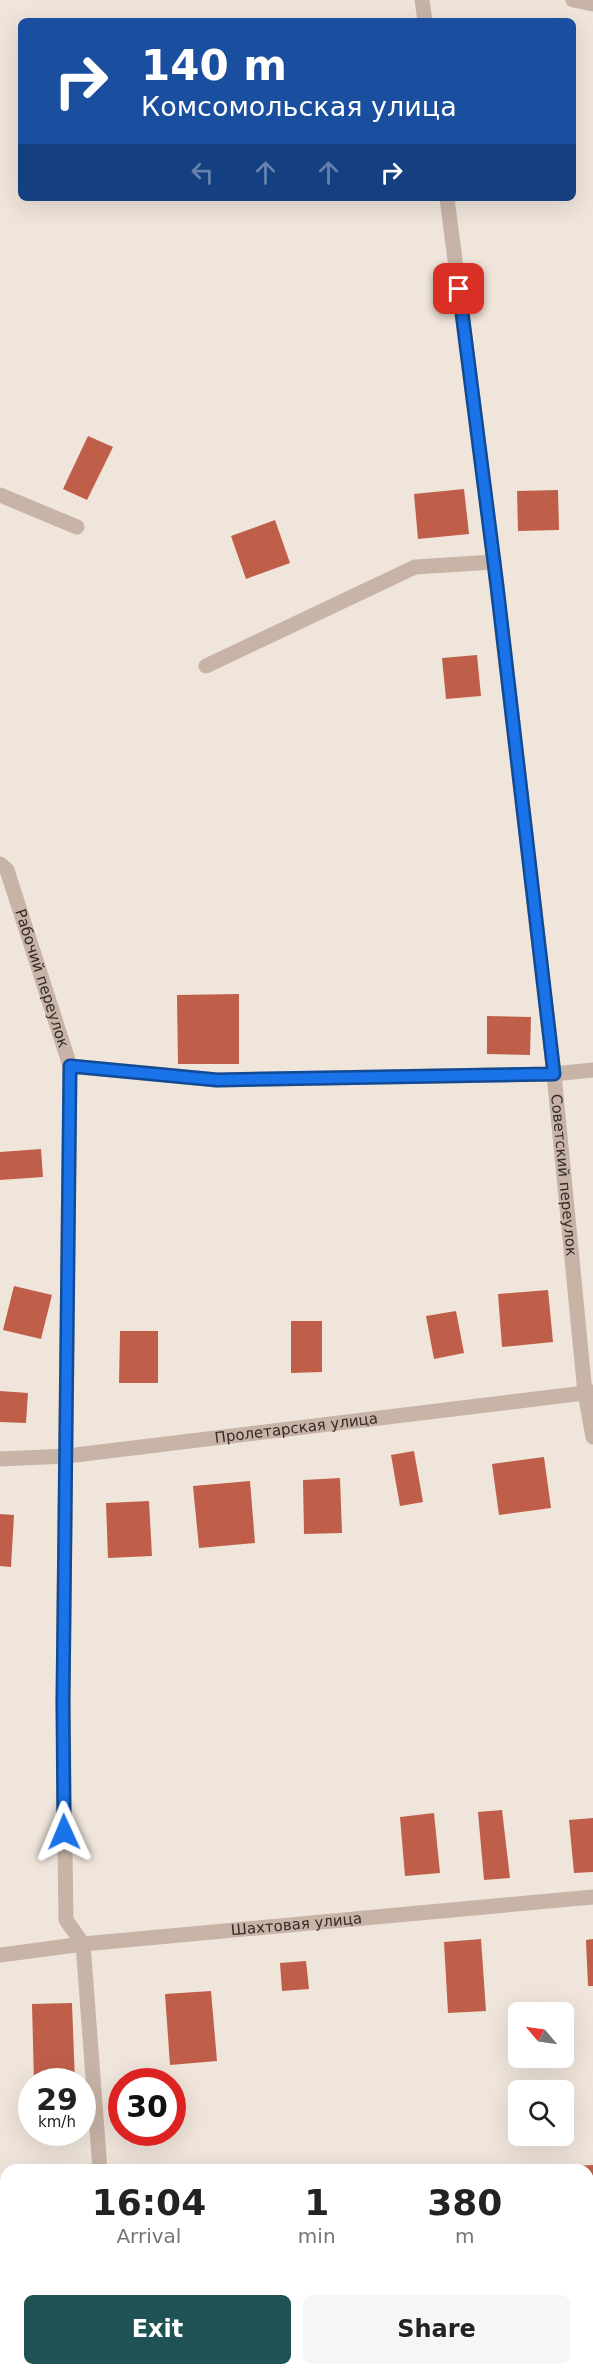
<!DOCTYPE html>
<html lang="en">
<head>
<meta charset="utf-8">
<style>
  body { margin:0; font-family:"DejaVu Sans",sans-serif; background:#f6f6f6; color:#222; height:100vh; display:flex; flex-direction:column; font-size:22px; white-space:nowrap }
  * { box-sizing:border-box; margin:0 }
  p { font-size:20px; color:#767676 }
  .icon { flex:none; width:33px; height:33px; fill:none; stroke:currentColor; stroke-width:2; stroke-linecap:round; stroke-linejoin:round }
  .map { position:relative; flex:1; overflow:hidden }
  .details { position:absolute; left:0px; top:2164px; width:594px; height:212px; display:flex; flex-direction:column; background:#fff; border-radius:18px 18px 0 0; box-shadow:0 6px 24px #0002 }
  .details>* { flex:none }
  .guide { position:absolute; left:18px; top:18px; width:558px; height:183px; border-radius:9px; box-shadow:0 6px 24px #0002; background:#1a4fa0; color:#fff; overflow:hidden }
  .needle { width:39px; rotate:299deg }
  .buttons { position:absolute; left:508px; top:2002px; display:grid; gap:12px }
  .buttons a { display:grid; place-items:center; width:66px; height:66px; border-radius:9px; background:#fff; box-shadow:0 6px 24px #0002; font-size:30px }
  .speed { position:absolute; left:18px; top:2068px; display:flex; gap:12px; font-size:30px; font-weight:700; text-align:center }
  .speed>* { display:grid; place-content:center; width:78px; height:78px; border-radius:50%; background:#fff; box-shadow:0 6px 24px #0002; line-height:1 }
  .speed small { font-size:15px; font-weight:400 }
  .speed .limit { border:9px solid #d22; background:#fff; color:#111 }
  .pin { position:absolute; display:grid; place-items:center; width:51px; height:51px; color:#fff; margin:-26px; border-radius:12px; box-shadow:0 3px 9px #0006 }
  .me { position:absolute; width:66px; margin:-33px; rotate:359deg; stroke-linejoin:round; filter:drop-shadow(0 0 4px #0008) }
  .turn { display:flex; align-items:center; gap:21px; height:126px; padding:0 24px; font-size:27px }
  .turn .icon { width:78px; height:78px; stroke-width:2.5 }
  .turn b { display:block; font-size:42px; line-height:51px }
  .lanes { display:flex; align-items:center; height:57px; padding:0 24px; background:#0003; justify-content:center; gap:30px; direction:ltr }
  .lanes .off { opacity:.35 }
  .eta { display:flex; justify-content:space-evenly; align-items:center; height:102px; text-align:center }
  .eta b { font-size:36px; font-weight:600; line-height:42px }
  .action { display:flex; gap:12px; margin-top:auto; padding:12px 24px }
  .action a { flex:1; height:69px; border-radius:9px; background:#1f5353; color:#fff; font-size:24px; font-weight:600; line-height:69px; text-align:center }
  .action a+a { background:#f6f6f6; color:#222 }
  .map>svg:first-child { display:block }
</style>
</head>
<body>
<div class="map">
<svg width="593" height="2375" viewBox="0 0 593 2375">
  <rect width="100%" height="100%" fill="#f0e5db"/>
  <g fill="#bf5f49">
    <path d="M 88,436 L 113,447 L 87,500 L 63,489 Z"/>
    <path d="M 464,489 L 469,534 L 418,539 L 414,494 Z"/>
    <path d="M 558,490 L 559,530 L 518,531 L 517,491 Z"/>
    <path d="M 275,520 L 290,563 L 246,579 L 231,536 Z"/>
    <path d="M 477,655 L 481,696 L 446,699 L 442,658 Z"/>
    <path d="M 239,994 L 239,1064 L 178,1064 L 177,995 Z"/>
    <path d="M 487,1016 L 531,1017 L 530,1055 L 487,1054 Z"/>
    <path d="M 41,1149 L 43,1177 L 0,1180 L 0,1152 Z"/>
    <path d="M 14,1286 L 52,1295 L 41,1339 L 3,1330 Z"/>
    <path d="M 548,1290 L 553,1342 L 502,1347 L 498,1294 Z"/>
    <path d="M 456,1311 L 464,1353 L 434,1359 L 426,1316 Z"/>
    <path d="M 291,1321 L 322,1321 L 322,1372 L 291,1373 Z"/>
    <path d="M 120,1331 L 158,1331 L 158,1383 L 119,1383 Z"/>
    <path d="M 0,1391 L 28,1393 L 26,1423 L 0,1422 Z"/>
    <path d="M 414,1451 L 423,1502 L 400,1506 L 391,1455 Z"/>
    <path d="M 544,1457 L 551,1508 L 499,1515 L 492,1464 Z"/>
    <path d="M 340,1478 L 342,1533 L 304,1534 L 303,1480 Z"/>
    <path d="M 250,1481 L 255,1543 L 199,1548 L 193,1486 Z"/>
    <path d="M 149,1501 L 152,1556 L 108,1558 L 106,1503 Z"/>
    <path d="M 0,1514 L 14,1515 L 11,1567 L 0,1566 Z"/>
    <path d="M 502,1810 L 510,1878 L 484,1880 L 478,1812 Z"/>
    <path d="M 434,1813 L 440,1873 L 405,1876 L 400,1817 Z"/>
    <path d="M 593,1818 L 593,1872 L 574,1873 L 569,1820 Z"/>
    <path d="M 481,1939 L 486,2011 L 448,2013 L 444,1942 Z"/>
    <path d="M 593,1939 L 593,1986 L 588,1986 L 586,1940 Z"/>
    <path d="M 306,1961 L 309,1989 L 282,1991 L 280,1963 Z"/>
    <path d="M 211,1991 L 217,2061 L 170,2065 L 165,1994 Z"/>
    <path d="M 72,2003 L 75,2082 L 34,2082 L 32,2004 Z"/>
    <path d="M 593,2165 L 593,2213 L 588,2214 L 588,2170 L 570,2170 L 570,2166 Z"/>
    <path d="M 593,2257 L 593,2312 L 588,2313 L 588,2258 Z"/>
    <path d="M 41,2370 L 96,2370 L 96,2375 L 42,2375 Z"/>
    <rect x="202" y="2370" width="53" height="5"/>
  </g>
  <g fill="none" stroke-linecap="round" stroke-linejoin="round">
    <g stroke="#c7b4a7" stroke-width="15">
      <path d="M 422,0 L 425,21"/>
      <path d="M 573,0 L 593,4"/>
      <path id="s1" d="M 447,198 L 494,562 L 554,1074 L 585,1393 L 593,1437"/>
      <path d="M 0,495 L 77,527"/>
      <path d="M 206,666 L 415,567 L 494,562"/>
      <path id="s2" d="M 0,864 L 7,870 L 70,1066 L 63,1701 L 66,1920 L 83,1944 L 100,2170"/>
      <path d="M 70,1066 L 217,1080 L 554,1074 L 593,1070"/>
      <path id="s3" d="M 0,1459 L 67,1456 L 593,1392"/>
      <path id="s4" d="M 0,1955 L 83,1944 L 593,1897"/>
      <path d="M 114,2370 L 115,2375"/>
      <path d="M 586,2375 L 593,2374"/>
    </g>
  </g>
  <g fill="none" stroke-linecap="round" stroke-linejoin="round">
    <defs>
      <path id="route" d="M 64,1832 L 63,1701 L 70,1066 L 217,1080 L 554,1074 L 497,586 L 459,289"/>
    </defs>
    <use href="#route" stroke="#114b97" stroke-width="15"/>
    <use href="#route" stroke="#1a73e8" stroke-width="10"/>
  </g>
  <g text-anchor="middle" stroke-width="4.5" stroke-linejoin="round" paint-order="stroke">
    <g font-size="15" fill="#342b27" stroke="#f8efe6">
      <text dy="5" stroke="none"><textPath href="#s2" startOffset="123">Рабочий переулок</textPath></text>
      <text dy="5" stroke="none"><textPath href="#s1" startOffset="984">Советский переулок</textPath></text>
      <text dy="5" stroke="none"><textPath href="#s3" startOffset="298">Пролетарская улица</textPath></text>
      <text dy="5" stroke="none"><textPath href="#s4" startOffset="298">Шахтовая улица</textPath></text>
    </g>
  </g>
</svg>
<div class="buttons">
<a><svg class="needle" viewBox="-14 -14 28 28"><path d="M0-13l5 13h-10z" fill="#e53935"/><path d="M0 13l5-13h-10z" fill="#767676"/></svg></a>
<a><svg class="icon" aria-label="search" viewBox="0 0 24 24"><circle cx="10" cy="10" r="6"/><path d="M15 15l6 6"/></svg></a>
</div>
<div class="speed"><div>29<small>km/h</small></div><div class="limit">30</div></div>
<div class="pin" style="left:459px;top:289px;background:#d93025"><svg class="icon" aria-label="arrive" viewBox="0 0 24 24"><path d="M6 21V4h12l-3 4 3 4H6"/></svg></div>
<svg class="me" style="left:64px;top:1832px" viewBox="-20 -20 40 40"><path d="M0-17L14 15 0 8-14 15z" fill="#1a73e8" stroke="#fff" stroke-width="4"/></svg>
<div class="guide">
<div class="turn"><svg class="icon" aria-label="right" viewBox="0 0 24 24"><path d="M7 20v-9h11M14 6l5 5-5 5"/></svg><div><b>140 m</b>Комсомольская улица</div></div>
<div class="lanes"><svg class="icon off" aria-label="left" viewBox="0 0 24 24"><path d="M17 20v-9H6M10 6l-5 5 5 5"/></svg><svg class="icon off" aria-label="ahead" viewBox="0 0 24 24"><path d="M12 20V5M6 11l6-6 6 6"/></svg><svg class="icon off" aria-label="ahead" viewBox="0 0 24 24"><path d="M12 20V5M6 11l6-6 6 6"/></svg><svg class="icon" aria-label="right" viewBox="0 0 24 24"><path d="M7 20v-9h11M14 6l5 5-5 5"/></svg></div>
</div>
<section class="details">
<div class="eta">
<div><b>16:04</b><p>Arrival</p></div>
<div><b>1</b><p>min</p></div>
<div><b>380</b><p>m</p></div>
</div>
<div class="action"><a>Exit</a><a>Share</a></div>
</section>
</div>
</body>
</html>
